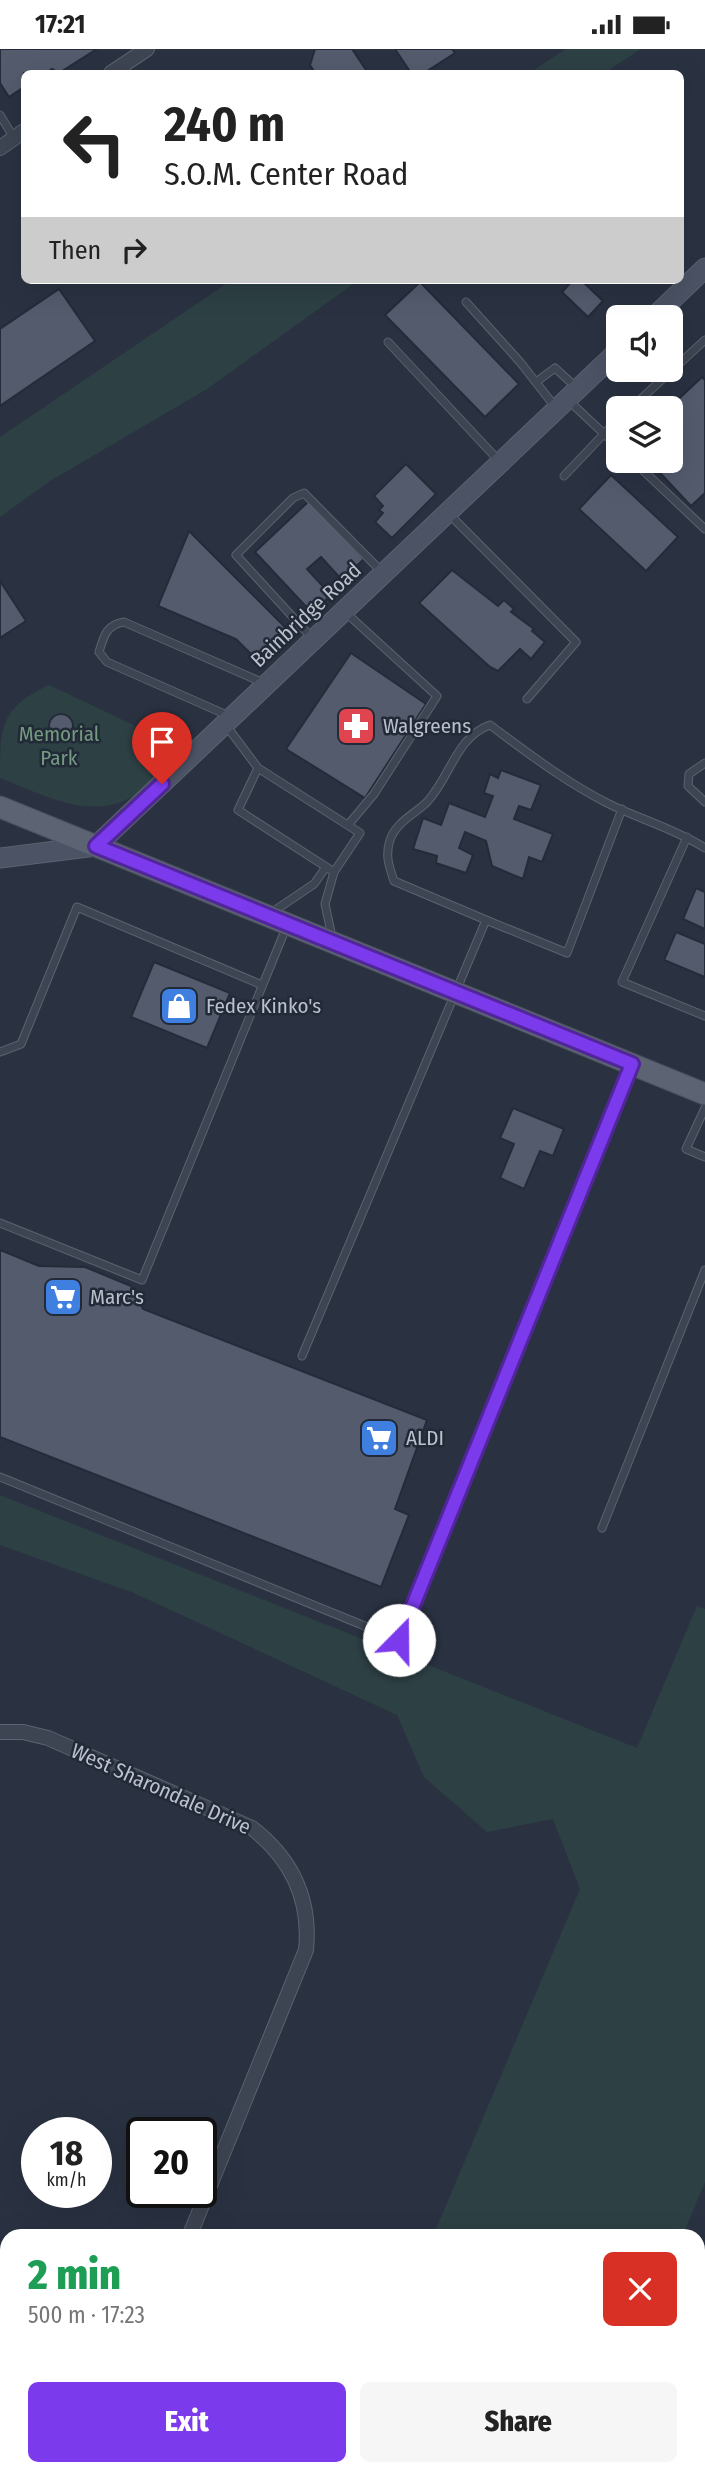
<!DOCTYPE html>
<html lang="en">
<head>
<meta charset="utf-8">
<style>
  body { margin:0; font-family:"Fira Sans Condensed",sans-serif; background:#f6f6f6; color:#222; height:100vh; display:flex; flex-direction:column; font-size:26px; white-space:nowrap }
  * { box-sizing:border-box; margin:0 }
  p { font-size:23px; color:#767676 }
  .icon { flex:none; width:38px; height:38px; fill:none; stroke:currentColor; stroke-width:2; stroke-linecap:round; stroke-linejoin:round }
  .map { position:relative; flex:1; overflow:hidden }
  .panel { position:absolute; left:0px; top:2180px; width:705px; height:247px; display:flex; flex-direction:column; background:#fff; border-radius:21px 21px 0 0; box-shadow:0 7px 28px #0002 }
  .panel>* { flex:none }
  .top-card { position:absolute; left:21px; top:21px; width:663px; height:214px; border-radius:10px; box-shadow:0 7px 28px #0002; background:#fff; color:#222; overflow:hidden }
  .fabs { position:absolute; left:606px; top:256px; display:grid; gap:14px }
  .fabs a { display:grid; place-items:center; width:77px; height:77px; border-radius:10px; background:#fff; box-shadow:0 7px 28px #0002; font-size:35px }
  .speed { position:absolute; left:21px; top:2068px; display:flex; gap:14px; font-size:35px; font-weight:700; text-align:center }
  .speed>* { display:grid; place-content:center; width:91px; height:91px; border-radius:50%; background:#fff; box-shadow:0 7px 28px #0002; line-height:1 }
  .speed small { font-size:18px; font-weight:400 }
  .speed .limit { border:4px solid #111; border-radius:10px; background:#fff; color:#111 }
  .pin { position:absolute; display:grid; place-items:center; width:60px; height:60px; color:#fff; margin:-72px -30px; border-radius:50% 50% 50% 0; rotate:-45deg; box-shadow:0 0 7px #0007 }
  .pin .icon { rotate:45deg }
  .me { position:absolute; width:77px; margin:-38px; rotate:22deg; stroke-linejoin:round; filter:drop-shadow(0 0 5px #0008) }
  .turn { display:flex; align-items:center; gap:24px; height:147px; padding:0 28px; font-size:32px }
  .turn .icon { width:91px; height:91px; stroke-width:2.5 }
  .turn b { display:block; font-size:49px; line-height:60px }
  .then { display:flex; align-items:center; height:66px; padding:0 28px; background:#0003; gap:14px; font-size:26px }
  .round { display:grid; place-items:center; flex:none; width:74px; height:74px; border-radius:10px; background:#f6f6f6 }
  .head { display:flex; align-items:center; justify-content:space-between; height:119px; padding:0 28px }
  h1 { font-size:42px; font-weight:800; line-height:52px; color:#1e9e55 }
  .action { display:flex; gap:14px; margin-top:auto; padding:14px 28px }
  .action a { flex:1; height:80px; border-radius:10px; background:#7c3aed; color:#fff; font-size:28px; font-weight:800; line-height:80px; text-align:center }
  .action a+a { background:#f6f6f6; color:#222 }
  .status { display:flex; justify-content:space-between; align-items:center; height:49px; padding:0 35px; background:#fff; direction:ltr }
  .status svg { height:19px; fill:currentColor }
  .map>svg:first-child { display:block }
</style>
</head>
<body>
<div class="status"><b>17:21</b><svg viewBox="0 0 49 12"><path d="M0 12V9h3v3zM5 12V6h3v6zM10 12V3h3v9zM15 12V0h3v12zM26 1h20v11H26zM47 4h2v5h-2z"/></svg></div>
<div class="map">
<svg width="705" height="2426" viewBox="0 0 705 2426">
  <rect width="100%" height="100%" fill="#2a3242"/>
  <g fill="#2d4044">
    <path d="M 566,0 L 641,0 L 604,24 L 529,24 Z"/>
    <path d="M 232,231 L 359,231 L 207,340 L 50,432 L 0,468 L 0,388 Z"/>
    <path d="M 49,636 L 165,691 L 173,699 L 172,710 C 160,721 147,740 132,748 C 88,772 42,745 0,729 C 0,678 0,659 49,636 Z"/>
    <path d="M 0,1446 L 637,1699 L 697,1557 L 705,1560 L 705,2133 L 683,2186 L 433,2187 L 580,1840 L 553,1770 L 487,1783 L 424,1728 L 397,1666 L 134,1544 L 0,1496 Z"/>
    <path d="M 334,2420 L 668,2420 L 670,2426 L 332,2426 Z"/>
  </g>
  <g fill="#535b6d" stroke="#242b39" stroke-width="2">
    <path d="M 0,0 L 97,0 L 59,24 L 52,20 L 46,24 L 24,24 L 24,38 L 9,48 L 0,34 Z"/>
    <path d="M 352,0 L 368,24 L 315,24 L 310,16 L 315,0 Z"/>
    <path d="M 395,0 L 452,0 L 455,4 L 424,24 L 411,24 Z"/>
    <path d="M 573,231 L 581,231 L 603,252 L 588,268 L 562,243 Z"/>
    <path d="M 420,233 L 519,335 L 485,368 L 385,266 Z"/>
    <path d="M 59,240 L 95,292 L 0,357 L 0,280 Z"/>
    <path d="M 702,328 L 705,331 L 705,444 L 691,457 L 648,411 L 670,411 L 669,359 Z"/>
    <path d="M 406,415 L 436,445 L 392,489 L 375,473 L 383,464 L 379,461 L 383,457 L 374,447 Z"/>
    <path d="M 611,426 L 678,488 L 646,522 L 579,460 Z"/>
    <path d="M 309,452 L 364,510 L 342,531 L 321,508 L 307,520 L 331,546 L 312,564 L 255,503 Z"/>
    <path d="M 189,482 L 291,584 L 259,613 L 236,590 L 158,557 Z"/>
    <path d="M 452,521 L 498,557 L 504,551 L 514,560 L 511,563 L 534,580 L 532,582 L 545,593 L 531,610 L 520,600 L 498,622 L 490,618 L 419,554 Z"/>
    <path d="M 0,532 L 26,572 L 0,589 Z"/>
    <path d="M 351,604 L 426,655 L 365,749 L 286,700 Z"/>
    <circle cx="61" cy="677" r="12"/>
    <path d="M 501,721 L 541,736 L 531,761 L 519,757 L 514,770 L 553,785 L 542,813 L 529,808 L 523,830 L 492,817 L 486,792 L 465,783 L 459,799 L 473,806 L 466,824 L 436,814 L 437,807 L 413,800 L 423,769 L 441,776 L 449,754 L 485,768 L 493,747 L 484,744 L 490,725 L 498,729 Z"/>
    <path d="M 696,839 L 705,843 L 705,880 L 683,870 Z"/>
    <path d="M 676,883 L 705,895 L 705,928 L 664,911 Z"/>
    <path d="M 154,913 L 230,944 L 207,999 L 131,968 Z"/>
    <path d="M 513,1059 L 564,1080 L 553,1107 L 540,1102 L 524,1140 L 500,1129 L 514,1095 L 500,1089 Z"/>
    <path d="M 0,1201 L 39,1217 L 85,1218 L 131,1237 L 143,1260 L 427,1371 L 395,1460 L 409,1466 L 381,1538 L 0,1388 Z"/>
  </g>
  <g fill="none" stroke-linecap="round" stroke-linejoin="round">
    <defs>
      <g id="lane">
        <path d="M 0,66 L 14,89"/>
        <path d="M 466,253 L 520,313 L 556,359"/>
        <path d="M 388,293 L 500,413"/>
        <path d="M 536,333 L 555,319 L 578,340"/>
        <path d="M 567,350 L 618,398"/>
        <path d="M 631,359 L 705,291"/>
        <path d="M 632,411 L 705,480"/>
        <path d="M 564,427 L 618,370"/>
        <path d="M 448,464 L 576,593 L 527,650"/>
        <path d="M 344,562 L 437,647 L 374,745 L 348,776"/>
        <path d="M 312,589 L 236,506 L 293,449 L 304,444 L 383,524"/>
        <path d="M 229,667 L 107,613 L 99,603 C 104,587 106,576 124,573 L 266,635"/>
        <path d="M 225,675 L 258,719 L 360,784 L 334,823 L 325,855 L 332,888"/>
        <path d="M 705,714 L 689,725 L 688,737 L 705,753"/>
        <path d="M 258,719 L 238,761 L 334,823"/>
        <path d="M 687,788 L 622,933 L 705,967"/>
        <path d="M 271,864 L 314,835 L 326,818"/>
        <path d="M 486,871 L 567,904 L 622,760"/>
        <path d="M 0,1003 L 21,995 L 77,858 L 262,936"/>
        <path d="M 705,1059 L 686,1100 L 705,1108"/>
        <path d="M 0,1174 L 142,1231 L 286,879"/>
        <path d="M 302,1307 L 486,871 L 394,832 C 389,817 385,807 390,791 C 396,773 415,765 427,753 C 451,727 456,688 490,676 C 528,704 564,732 607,754 C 641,771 671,778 705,799"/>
        <path d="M 0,1428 L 399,1591 L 632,1016"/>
        <path d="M 602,1479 L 705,1221"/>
        <path d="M 159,2420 L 160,2426"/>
      </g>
      <g id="street">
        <path d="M 111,24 L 147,0"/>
        <path d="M 0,99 L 24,82"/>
        <path d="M 0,1683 L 23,1683 L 48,1689 L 252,1779 C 292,1810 311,1850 306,1901 L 189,2188"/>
        <path d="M 0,2348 L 7,2350"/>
      </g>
      <g id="secondary">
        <path d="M 654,268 L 705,219"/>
        <path d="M 0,809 L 96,797 L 618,302"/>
      </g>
      <path id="primary" d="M 0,758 L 705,1045"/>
    </defs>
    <use href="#lane" stroke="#5c626f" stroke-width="9"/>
    <use href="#street" stroke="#5c626f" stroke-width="16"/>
    <use href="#secondary" stroke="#5c626f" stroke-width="21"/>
    <use href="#primary" stroke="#484d5b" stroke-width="23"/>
    <use href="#lane" stroke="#3e4552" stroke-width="7"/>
    <use href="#street" stroke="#3e4552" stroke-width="14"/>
    <use href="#secondary" stroke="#4c5365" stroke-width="19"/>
    <use href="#primary" stroke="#5c6372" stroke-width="21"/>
  </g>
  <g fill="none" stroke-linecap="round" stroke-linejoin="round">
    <defs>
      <path id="route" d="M 162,735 L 96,797 L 632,1015 L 399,1591"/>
    </defs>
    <use href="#route" stroke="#51269a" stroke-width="18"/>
    <use href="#route" stroke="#7c3aed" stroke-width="12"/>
  </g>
  <defs>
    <symbol id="pharmacy-square" viewBox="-11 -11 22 22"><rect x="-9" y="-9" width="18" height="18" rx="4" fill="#e0444e" stroke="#222937"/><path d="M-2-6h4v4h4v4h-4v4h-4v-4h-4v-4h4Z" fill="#fff"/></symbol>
    <symbol id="shop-square" viewBox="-11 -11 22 22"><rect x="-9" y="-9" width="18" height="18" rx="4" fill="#3f7fe0" stroke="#222937"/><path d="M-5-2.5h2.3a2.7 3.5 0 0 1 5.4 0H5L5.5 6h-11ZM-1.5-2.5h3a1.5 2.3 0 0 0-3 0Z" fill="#fff"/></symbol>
    <symbol id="supermarket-square" viewBox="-11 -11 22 22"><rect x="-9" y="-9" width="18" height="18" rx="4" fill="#3f7fe0" stroke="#222937"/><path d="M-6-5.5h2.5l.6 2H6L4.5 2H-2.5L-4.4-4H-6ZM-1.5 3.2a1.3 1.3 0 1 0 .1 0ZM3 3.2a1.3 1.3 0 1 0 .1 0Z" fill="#fff"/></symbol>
  </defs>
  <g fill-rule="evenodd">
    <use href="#pharmacy-square" x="334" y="655" width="44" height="44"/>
    <use href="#shop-square" x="157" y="935" width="44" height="44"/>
    <use href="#supermarket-square" x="41" y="1226" width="44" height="44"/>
    <use href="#supermarket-square" x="357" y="1367" width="44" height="44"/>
  </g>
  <g text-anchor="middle" stroke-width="5" stroke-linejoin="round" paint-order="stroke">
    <g font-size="21" fill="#bbc0cc" stroke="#222937">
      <text transform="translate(306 566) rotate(-43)" y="7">Bainbridge Road</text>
      <text transform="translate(161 1740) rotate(24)" y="7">West Sharondale Drive</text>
    </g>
    <g font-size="21" fill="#bbc0cc" stroke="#222937" text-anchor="start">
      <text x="383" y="684">Walgreens</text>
      <text x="206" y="964">Fedex Kinko's</text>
      <text x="90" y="1255">Marc's</text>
      <text x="406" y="1396">ALDI</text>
    </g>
    <g font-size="21" fill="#749b80" stroke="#222937">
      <text x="59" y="692">Memorial<tspan x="59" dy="24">Park</tspan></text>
    </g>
  </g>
</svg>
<div class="fabs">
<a><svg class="icon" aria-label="sound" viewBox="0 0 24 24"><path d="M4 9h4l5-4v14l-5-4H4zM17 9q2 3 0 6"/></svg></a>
<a><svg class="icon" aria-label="layers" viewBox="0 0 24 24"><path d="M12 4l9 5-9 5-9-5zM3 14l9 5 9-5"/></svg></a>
</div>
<div class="speed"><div>18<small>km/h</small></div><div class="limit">20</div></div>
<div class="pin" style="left:162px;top:735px;background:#d93025"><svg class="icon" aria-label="arrive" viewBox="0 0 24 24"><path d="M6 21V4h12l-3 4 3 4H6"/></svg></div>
<svg class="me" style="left:399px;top:1591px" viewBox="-20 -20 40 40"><circle r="19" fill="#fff"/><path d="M0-13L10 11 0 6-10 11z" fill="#7c3aed"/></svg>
<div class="top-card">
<div class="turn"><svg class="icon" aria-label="left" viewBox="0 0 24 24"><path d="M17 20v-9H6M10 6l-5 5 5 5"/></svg><div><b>240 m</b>S.O.M. Center Road</div></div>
<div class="then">Then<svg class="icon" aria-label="right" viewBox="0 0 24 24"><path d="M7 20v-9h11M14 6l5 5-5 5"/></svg></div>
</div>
<section class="panel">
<div class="head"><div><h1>2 min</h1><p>500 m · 17:23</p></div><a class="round" style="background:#d93025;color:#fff"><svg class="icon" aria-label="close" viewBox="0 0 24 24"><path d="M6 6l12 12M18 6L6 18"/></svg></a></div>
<div class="action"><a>Exit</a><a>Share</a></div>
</section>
</div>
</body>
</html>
